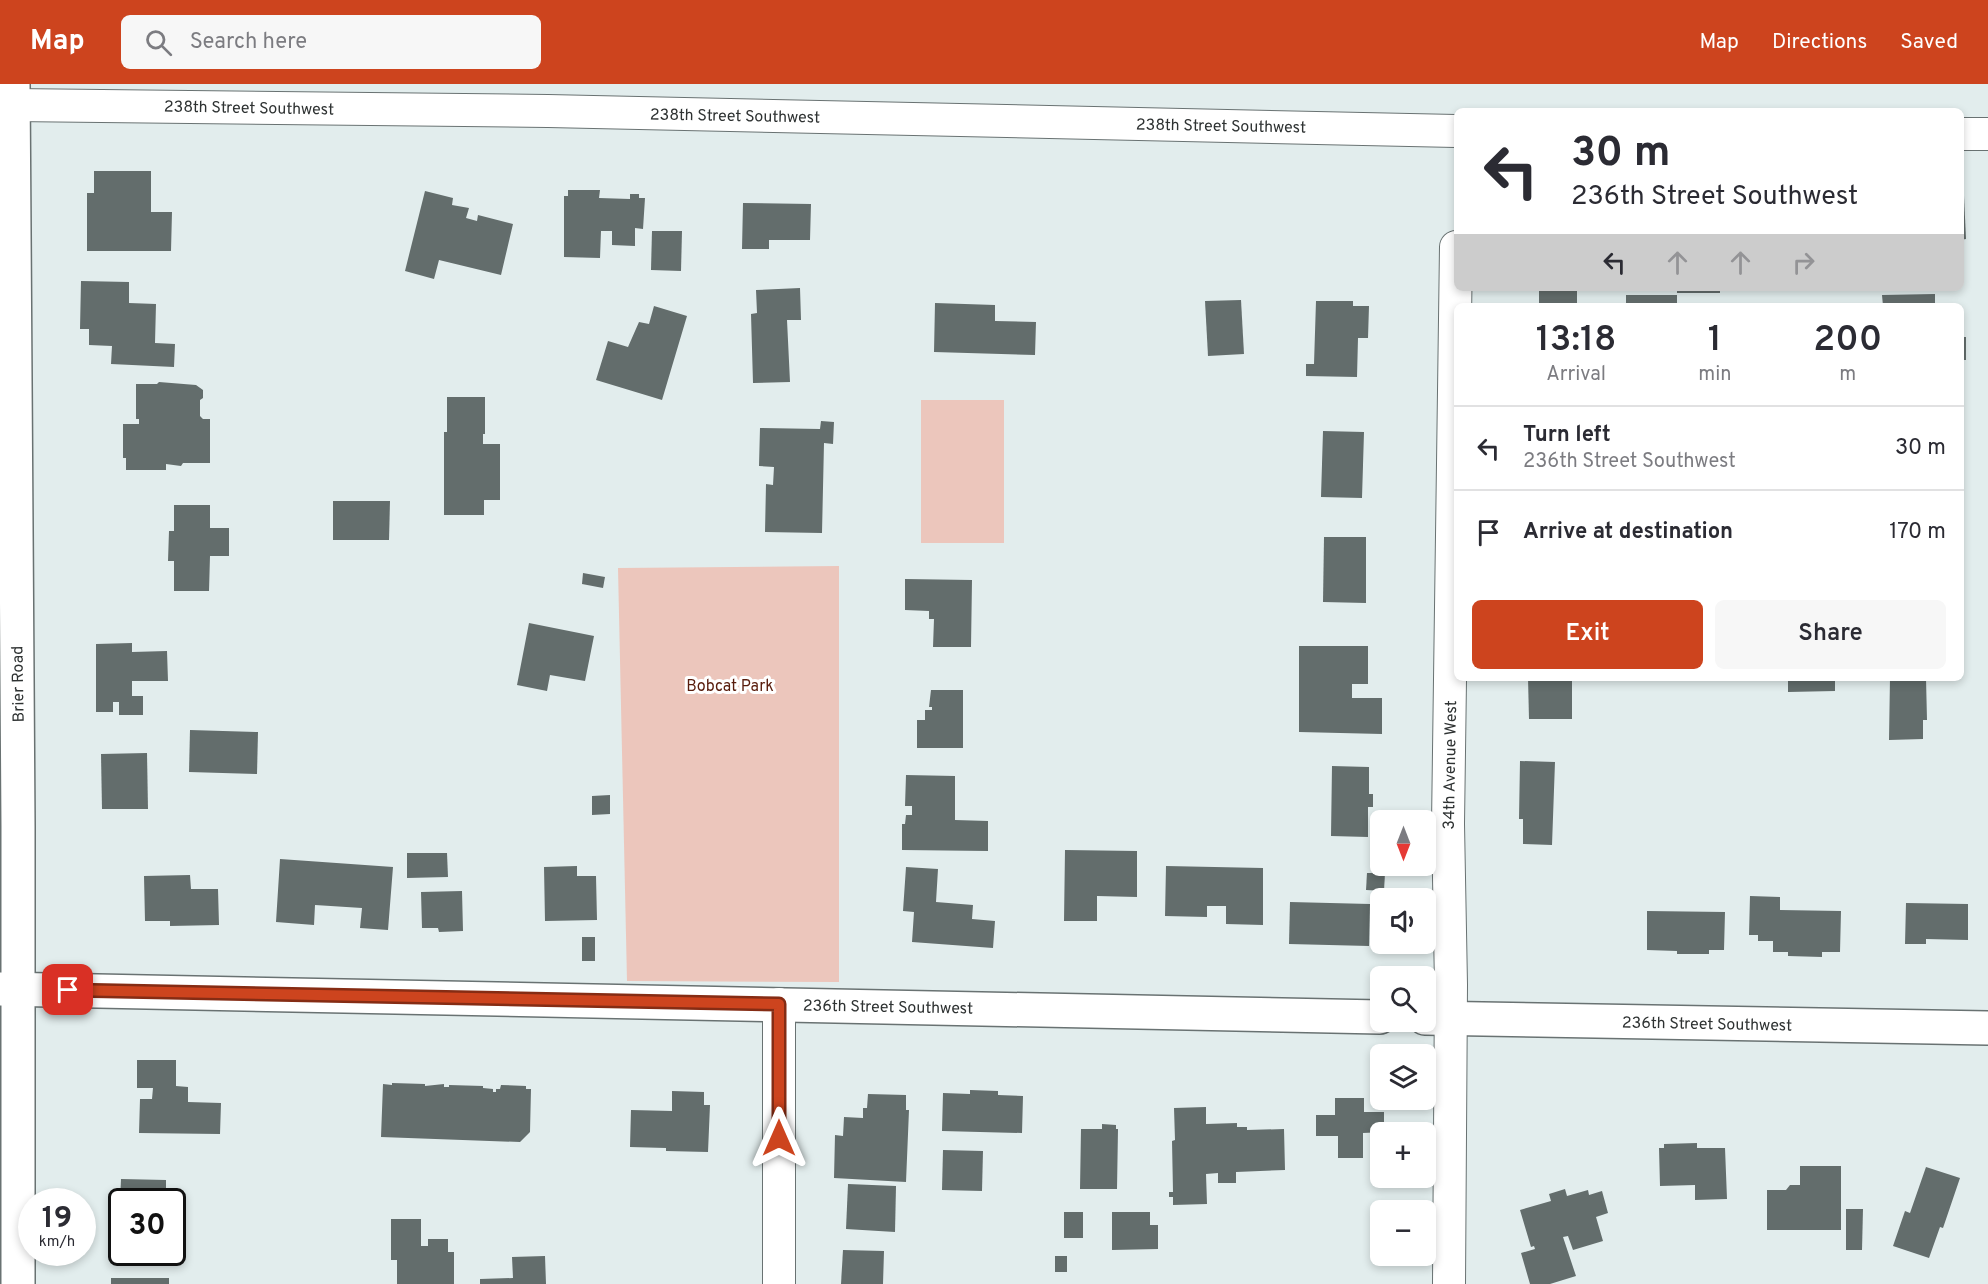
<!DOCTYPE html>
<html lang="en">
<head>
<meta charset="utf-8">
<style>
  body { margin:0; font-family:Overpass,sans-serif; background:#f7f7f7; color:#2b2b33; height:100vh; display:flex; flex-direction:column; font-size:22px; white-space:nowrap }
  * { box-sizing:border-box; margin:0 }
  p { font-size:20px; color:#7c7c81 }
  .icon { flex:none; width:33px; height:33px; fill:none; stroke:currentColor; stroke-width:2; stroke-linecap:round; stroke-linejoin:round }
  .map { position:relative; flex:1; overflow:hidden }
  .sheet { position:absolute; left:1454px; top:219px; width:510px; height:378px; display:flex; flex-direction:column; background:#fff; border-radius:9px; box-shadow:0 3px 9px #0003 }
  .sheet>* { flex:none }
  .hud { position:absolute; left:1454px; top:24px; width:510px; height:183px; border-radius:9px; box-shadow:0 3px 9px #0003; background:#fff; color:#2b2b33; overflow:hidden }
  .needle { width:39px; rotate:180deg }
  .tools { position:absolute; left:1370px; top:726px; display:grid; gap:12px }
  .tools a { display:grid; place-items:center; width:66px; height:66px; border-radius:9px; background:#fff; box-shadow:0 3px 9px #0003; font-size:30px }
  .speed { position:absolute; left:18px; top:1104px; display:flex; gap:12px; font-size:30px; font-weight:700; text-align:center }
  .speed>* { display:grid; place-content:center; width:78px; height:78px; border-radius:50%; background:#fff; box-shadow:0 3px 9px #0003; line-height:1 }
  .speed small { font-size:15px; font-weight:400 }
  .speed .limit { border:3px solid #111; border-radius:9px; background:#fff; color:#111 }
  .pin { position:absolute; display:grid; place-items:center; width:51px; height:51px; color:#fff; margin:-26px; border-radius:12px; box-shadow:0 3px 9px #0006 }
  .me { position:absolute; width:66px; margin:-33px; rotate:0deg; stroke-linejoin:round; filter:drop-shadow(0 0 4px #0008) }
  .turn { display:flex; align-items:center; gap:21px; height:126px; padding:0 18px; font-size:27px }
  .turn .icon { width:78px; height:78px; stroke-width:2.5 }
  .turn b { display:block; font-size:42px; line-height:51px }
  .lanes { display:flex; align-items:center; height:57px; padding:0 18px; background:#0003; justify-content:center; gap:30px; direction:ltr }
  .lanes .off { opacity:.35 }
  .eta { display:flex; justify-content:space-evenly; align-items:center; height:102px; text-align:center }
  .eta b { font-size:36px; font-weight:600; line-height:42px }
  .action { display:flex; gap:12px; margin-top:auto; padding:12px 18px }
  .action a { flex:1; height:69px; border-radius:9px; background:#cd441e; color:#fff; font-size:24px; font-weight:600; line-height:69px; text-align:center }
  .action a+a { background:#f7f7f7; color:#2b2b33 }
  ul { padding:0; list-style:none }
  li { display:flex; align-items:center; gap:18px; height:84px; padding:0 18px; border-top:2px solid #e1e1e2 }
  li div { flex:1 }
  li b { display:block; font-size:22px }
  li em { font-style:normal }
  header { display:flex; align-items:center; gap:36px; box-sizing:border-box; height:84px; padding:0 30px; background:#cd441e; color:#fff }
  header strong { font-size:28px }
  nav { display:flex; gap:33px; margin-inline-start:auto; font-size:21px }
  .search { width:420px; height:54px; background:#f7f7f7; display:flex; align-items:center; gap:15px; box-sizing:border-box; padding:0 21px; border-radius:9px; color:#7c7c81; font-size:22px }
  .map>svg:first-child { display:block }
</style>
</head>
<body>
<header>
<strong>Map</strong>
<div class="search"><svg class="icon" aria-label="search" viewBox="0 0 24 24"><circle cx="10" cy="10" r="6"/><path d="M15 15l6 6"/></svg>Search here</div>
<nav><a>Map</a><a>Directions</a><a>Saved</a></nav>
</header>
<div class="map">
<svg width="1988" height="1200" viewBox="0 0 1988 1200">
  <rect width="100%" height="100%" fill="#e2eded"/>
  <g fill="#ecc6bc">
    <rect x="921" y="316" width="83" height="143"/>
    <path d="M 839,482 L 839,898 L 627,897 L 618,484 Z"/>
  </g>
  <g fill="#636d6c">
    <path d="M 94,87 L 151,87 L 151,128 L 172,128 L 171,167 L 87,167 L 87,109 L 94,109 Z"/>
    <path d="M 568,106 L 600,106 L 599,114 L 630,115 L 630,110 L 639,110 L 639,114 L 645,114 L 643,145 L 635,144 L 635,162 L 612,161 L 612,147 L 601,147 L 600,174 L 564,173 L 564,112 L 568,112 Z"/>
    <path d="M 425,107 L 453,114 L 452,121 L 469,124 L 466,134 L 477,137 L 478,131 L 513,140 L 501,191 L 439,176 L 434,195 L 405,187 Z"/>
    <path d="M 1964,112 L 1966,155 L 1960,156 L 1960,113 Z"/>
    <path d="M 743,119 L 811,120 L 810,156 L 769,156 L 769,165 L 742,165 Z"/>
    <path d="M 652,147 L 682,147 L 681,187 L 651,186 Z"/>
    <path d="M 81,197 L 129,198 L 129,219 L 156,220 L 155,259 L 175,260 L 174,283 L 111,280 L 112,262 L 89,261 L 89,245 L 80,245 Z"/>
    <path d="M 800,204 L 801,236 L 787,236 L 790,298 L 753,299 L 751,230 L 757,229 L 756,206 Z"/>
    <path d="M 1539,204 L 1577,204 L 1577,222 L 1533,222 L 1533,219 L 1539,219 Z"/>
    <rect x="1677" y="204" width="43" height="5"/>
    <path d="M 1935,210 L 1935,222 L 1883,222 L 1882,211 Z"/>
    <rect x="1626" y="211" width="51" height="11"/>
    <path d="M 1241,216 L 1244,270 L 1208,272 L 1205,217 Z"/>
    <path d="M 1316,217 L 1353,217 L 1353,222 L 1369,222 L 1368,254 L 1358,254 L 1357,293 L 1306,292 L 1306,280 L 1314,280 Z"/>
    <path d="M 935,219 L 995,221 L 995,237 L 1036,238 L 1035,271 L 934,268 Z"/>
    <path d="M 654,222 L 687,232 L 662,316 L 596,296 L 608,257 L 628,263 L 639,238 L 649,240 Z"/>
    <rect x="1960" y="253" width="6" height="23"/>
    <path d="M 159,298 L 196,301 L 203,306 L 203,314 L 200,316 L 200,332 L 203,335 L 210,335 L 210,379 L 183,379 L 181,382 L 166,380 L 166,386 L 126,386 L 126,374 L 123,374 L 123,340 L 139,340 L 139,335 L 136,335 L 136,300 L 157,300 Z"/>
    <path d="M 447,313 L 485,313 L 485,350 L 483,350 L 483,360 L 500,360 L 500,416 L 484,416 L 484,431 L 444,431 L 444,348 L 447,348 Z"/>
    <path d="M 821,337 L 834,338 L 833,360 L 824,359 L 822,449 L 765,448 L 766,400 L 773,401 L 774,383 L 759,382 L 760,344 L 820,345 Z"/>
    <path d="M 1323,347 L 1364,348 L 1362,414 L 1321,413 Z"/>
    <path d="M 333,417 L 390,417 L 389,456 L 333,456 Z"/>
    <path d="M 174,421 L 210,421 L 210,444 L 229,444 L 229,472 L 210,472 L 209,507 L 174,507 L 174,477 L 168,477 L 169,447 L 174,447 Z"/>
    <path d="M 1324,453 L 1366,453 L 1366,519 L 1323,518 Z"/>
    <path d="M 583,489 L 605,493 L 603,504 L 582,500 Z"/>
    <path d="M 905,495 L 972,496 L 971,563 L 933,563 L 934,535 L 929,535 L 929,527 L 905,526 Z"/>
    <path d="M 529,539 L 594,552 L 585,597 L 550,591 L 547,607 L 517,601 Z"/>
    <path d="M 132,559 L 132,568 L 167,567 L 168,597 L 132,597 L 132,612 L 143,612 L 143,631 L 119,631 L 119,618 L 113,618 L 113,628 L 96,628 L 96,560 Z"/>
    <path d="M 1299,562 L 1368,562 L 1368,600 L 1352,600 L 1352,614 L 1382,614 L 1382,650 L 1299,648 Z"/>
    <path d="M 1528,594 L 1572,594 L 1572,635 L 1529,635 Z"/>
    <path d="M 1788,594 L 1835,594 L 1835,607 L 1788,608 Z"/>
    <path d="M 1890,594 L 1926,594 L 1927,636 L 1923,636 L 1923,655 L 1889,656 Z"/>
    <path d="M 931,606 L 963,606 L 963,664 L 917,664 L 917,636 L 925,636 L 925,626 L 932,626 L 932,623 L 929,623 Z"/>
    <path d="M 190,646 L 258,648 L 257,690 L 189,688 Z"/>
    <path d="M 147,669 L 148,725 L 102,725 L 101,670 Z"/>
    <path d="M 1520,677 L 1555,678 L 1552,761 L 1523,760 L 1523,735 L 1519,735 Z"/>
    <path d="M 1332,682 L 1369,683 L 1369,710 L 1373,710 L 1373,723 L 1368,723 L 1368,753 L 1331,752 Z"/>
    <path d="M 906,691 L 955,692 L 955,736 L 988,737 L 988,767 L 902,766 L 902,740 L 905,740 L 906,731 L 912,731 L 912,722 L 905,722 Z"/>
    <path d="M 610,711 L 610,730 L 592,731 L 592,712 Z"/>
    <path d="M 1065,766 L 1137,767 L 1137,813 L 1097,812 L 1097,837 L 1064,837 Z"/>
    <path d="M 407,769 L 447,769 L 448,793 L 407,794 Z"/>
    <path d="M 280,775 L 393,783 L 388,846 L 360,844 L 362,824 L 315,821 L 314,841 L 276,838 Z"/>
    <path d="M 577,782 L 577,792 L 596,792 L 597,836 L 545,837 L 544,783 Z"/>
    <path d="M 1166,782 L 1263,784 L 1263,841 L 1226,840 L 1226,822 L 1207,822 L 1207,833 L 1165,832 Z"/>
    <path d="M 906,783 L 938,785 L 936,818 L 973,821 L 972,835 L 995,837 L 993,864 L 912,858 L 914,828 L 903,827 Z"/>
    <path d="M 1367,789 L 1385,789 L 1384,807 L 1366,806 Z"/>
    <path d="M 190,791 L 191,805 L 218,805 L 219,841 L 170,842 L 170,837 L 145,837 L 144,792 Z"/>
    <path d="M 462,807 L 463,847 L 439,848 L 438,844 L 422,844 L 421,808 Z"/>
    <path d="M 1750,812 L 1780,813 L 1780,826 L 1841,827 L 1840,868 L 1822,868 L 1822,873 L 1788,872 L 1788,868 L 1773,868 L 1773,857 L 1758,857 L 1758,851 L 1749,851 Z"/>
    <path d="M 1290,818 L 1370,820 L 1369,862 L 1289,860 Z"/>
    <path d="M 1906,819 L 1968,820 L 1968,856 L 1926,855 L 1926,860 L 1905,860 Z"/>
    <path d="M 1647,827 L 1725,828 L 1724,866 L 1709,866 L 1709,870 L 1677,870 L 1677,867 L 1647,866 Z"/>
    <rect x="582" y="853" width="13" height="24"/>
    <path d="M 137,976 L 176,976 L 176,1002 L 188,1003 L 188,1018 L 221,1019 L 220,1050 L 139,1049 L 140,1015 L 152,1015 L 153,1004 L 137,1004 Z"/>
    <path d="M 392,999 L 425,1000 L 425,1002 L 444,1000 L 444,1003 L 449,1003 L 449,1001 L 483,1002 L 483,1004 L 493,1005 L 493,1008 L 496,1008 L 496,1005 L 500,1005 L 501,1001 L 526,1002 L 526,1005 L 531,1005 L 530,1048 L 520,1058 L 381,1053 L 383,1000 L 392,1001 Z"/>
    <path d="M 970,1006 L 998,1007 L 998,1011 L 1023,1012 L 1022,1049 L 942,1047 L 943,1009 L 970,1010 Z"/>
    <path d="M 672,1007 L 704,1008 L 704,1021 L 710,1021 L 708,1068 L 666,1067 L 666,1064 L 630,1063 L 631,1026 L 672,1027 Z"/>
    <path d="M 868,1010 L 906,1011 L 906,1026 L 909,1026 L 906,1098 L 834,1094 L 835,1051 L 843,1052 L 844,1033 L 863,1034 L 863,1024 L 867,1024 Z"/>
    <path d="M 1335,1014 L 1364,1014 L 1364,1028 L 1384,1028 L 1384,1048 L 1363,1049 L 1363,1074 L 1338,1074 L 1338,1052 L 1316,1052 L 1316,1031 L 1335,1031 Z"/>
    <path d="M 1206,1023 L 1206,1040 L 1237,1039 L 1237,1043 L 1247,1043 L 1247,1046 L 1284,1045 L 1285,1086 L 1236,1088 L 1236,1099 L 1218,1099 L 1218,1089 L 1206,1090 L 1207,1120 L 1173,1121 L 1173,1113 L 1169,1113 L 1169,1108 L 1173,1108 L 1172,1057 L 1175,1056 L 1174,1024 Z"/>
    <path d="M 1102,1040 L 1116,1041 L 1116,1045 L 1118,1045 L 1117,1105 L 1080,1105 L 1081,1045 L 1102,1045 Z"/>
    <path d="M 1697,1059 L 1697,1064 L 1725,1064 L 1727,1115 L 1695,1116 L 1695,1101 L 1660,1102 L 1659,1064 L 1664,1064 L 1664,1060 Z"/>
    <path d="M 943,1066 L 983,1067 L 982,1107 L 942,1106 Z"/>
    <path d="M 1800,1082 L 1841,1082 L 1841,1146 L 1767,1146 L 1767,1106 L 1786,1106 L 1790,1101 L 1800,1101 Z"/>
    <path d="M 1926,1083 L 1960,1094 L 1943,1144 L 1940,1143 L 1929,1174 L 1893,1162 L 1905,1127 L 1910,1129 Z"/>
    <path d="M 121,1095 L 166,1096 L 166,1118 L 120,1118 Z"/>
    <path d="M 848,1100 L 896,1102 L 895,1148 L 846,1145 Z"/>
    <path d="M 1565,1105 L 1567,1112 L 1588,1106 L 1589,1111 L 1602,1107 L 1608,1129 L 1596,1133 L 1603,1157 L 1573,1166 L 1568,1152 L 1563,1153 L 1576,1192 L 1550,1200 L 1530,1200 L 1521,1169 L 1535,1165 L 1534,1162 L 1531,1163 L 1520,1126 L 1551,1117 L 1549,1110 Z"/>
    <path d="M 1846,1125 L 1863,1125 L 1862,1166 L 1846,1166 Z"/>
    <rect x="1064" y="1128" width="19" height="26"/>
    <path d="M 1112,1128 L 1150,1128 L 1150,1141 L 1158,1141 L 1158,1165 L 1112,1166 Z"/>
    <path d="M 391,1135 L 421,1135 L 421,1162 L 428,1162 L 428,1155 L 448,1155 L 448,1168 L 454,1168 L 454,1200 L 397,1200 L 397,1176 L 391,1176 Z"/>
    <path d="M 843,1166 L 884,1167 L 883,1200 L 841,1200 Z"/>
    <path d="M 545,1172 L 546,1200 L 480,1200 L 480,1195 L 513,1194 L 512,1173 Z"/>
    <rect x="1055" y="1172" width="12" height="16"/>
    <rect x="111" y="1194" width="58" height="6"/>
  </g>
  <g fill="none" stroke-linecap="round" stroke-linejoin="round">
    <defs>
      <g id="minor">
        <path d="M 13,21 L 548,27 L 1456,47"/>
        <path d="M 1960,50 L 1988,50"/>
        <path d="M 779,1200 L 779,920"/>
        <path d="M 1449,1200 L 1451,901 L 1448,740 L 1456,163"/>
      </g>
      <g id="tertiary">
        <path d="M 0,905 L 1380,933"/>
        <path d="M 1425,934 L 1988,944"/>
      </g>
      <path id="secondary" d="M 13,0 L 18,742 L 18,1200"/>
    </defs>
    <use href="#minor" stroke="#697272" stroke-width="34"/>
    <use href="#tertiary" stroke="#697272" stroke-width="36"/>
    <use href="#secondary" stroke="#697272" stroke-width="36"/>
    <use href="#minor" stroke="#fff" stroke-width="32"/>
    <use href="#tertiary" stroke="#fff" stroke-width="33"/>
    <use href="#secondary" stroke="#fff" stroke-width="33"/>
  </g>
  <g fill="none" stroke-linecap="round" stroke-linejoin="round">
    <defs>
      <path id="route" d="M 68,906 L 779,920 L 779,1054"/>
    </defs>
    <use href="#route" stroke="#852c14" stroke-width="15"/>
    <use href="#route" stroke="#cd441e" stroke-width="10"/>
  </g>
  <g text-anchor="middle" stroke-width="6" stroke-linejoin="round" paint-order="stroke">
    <g font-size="16" fill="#2e3232" stroke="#fff">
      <text transform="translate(249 23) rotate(1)" y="6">238th Street Southwest</text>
      <text transform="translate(735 31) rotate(1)" y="6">238th Street Southwest</text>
      <text transform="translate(1221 41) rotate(1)" y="6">238th Street Southwest</text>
      <text transform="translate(17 600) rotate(-91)" y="6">Brier Road</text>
      <text transform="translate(1449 681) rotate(-89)" y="6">34th Avenue West</text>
      <text transform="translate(888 922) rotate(1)" y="6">236th Street Southwest</text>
      <text transform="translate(1707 939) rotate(1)" y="6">236th Street Southwest</text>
    </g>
    <g font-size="16" fill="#581c0c" stroke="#fff">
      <text x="730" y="607">Bobcat Park</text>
    </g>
  </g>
</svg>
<div class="tools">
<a><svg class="needle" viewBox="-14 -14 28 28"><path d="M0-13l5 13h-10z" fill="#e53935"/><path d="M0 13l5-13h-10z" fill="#7c7c81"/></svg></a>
<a><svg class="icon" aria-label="sound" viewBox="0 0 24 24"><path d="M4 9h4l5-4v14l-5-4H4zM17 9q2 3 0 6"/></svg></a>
<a><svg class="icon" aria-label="search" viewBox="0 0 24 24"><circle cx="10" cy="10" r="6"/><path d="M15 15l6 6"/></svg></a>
<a><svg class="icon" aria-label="layers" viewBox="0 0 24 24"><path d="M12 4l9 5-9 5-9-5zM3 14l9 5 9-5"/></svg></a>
<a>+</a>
<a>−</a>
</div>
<div class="speed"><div>19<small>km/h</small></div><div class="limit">30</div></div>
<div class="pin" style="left:68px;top:906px;background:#d93025"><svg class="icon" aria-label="arrive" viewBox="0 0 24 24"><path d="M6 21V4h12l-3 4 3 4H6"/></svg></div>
<svg class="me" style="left:779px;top:1054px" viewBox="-20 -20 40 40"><path d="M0-17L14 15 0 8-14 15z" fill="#cd441e" stroke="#fff" stroke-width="4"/></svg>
<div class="hud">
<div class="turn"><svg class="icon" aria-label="left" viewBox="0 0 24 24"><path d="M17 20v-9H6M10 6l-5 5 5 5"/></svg><div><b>30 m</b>236th Street Southwest</div></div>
<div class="lanes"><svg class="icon" aria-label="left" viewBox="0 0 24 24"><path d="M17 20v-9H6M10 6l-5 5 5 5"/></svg><svg class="icon off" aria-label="ahead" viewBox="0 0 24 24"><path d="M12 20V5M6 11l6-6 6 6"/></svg><svg class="icon off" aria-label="ahead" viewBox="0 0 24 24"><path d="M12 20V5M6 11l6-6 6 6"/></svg><svg class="icon off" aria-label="right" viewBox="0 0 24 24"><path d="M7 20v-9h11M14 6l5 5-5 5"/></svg></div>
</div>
<section class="sheet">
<div class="eta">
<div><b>13:18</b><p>Arrival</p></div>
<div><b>1</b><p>min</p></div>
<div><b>200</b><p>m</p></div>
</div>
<ul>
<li><svg class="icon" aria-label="left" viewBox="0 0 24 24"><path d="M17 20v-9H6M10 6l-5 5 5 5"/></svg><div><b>Turn left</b><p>236th Street Southwest</p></div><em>30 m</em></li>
<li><svg class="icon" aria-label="arrive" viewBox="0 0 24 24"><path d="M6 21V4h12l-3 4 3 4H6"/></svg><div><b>Arrive at destination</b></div><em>170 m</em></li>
</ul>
<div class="action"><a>Exit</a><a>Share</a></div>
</section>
</div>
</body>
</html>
